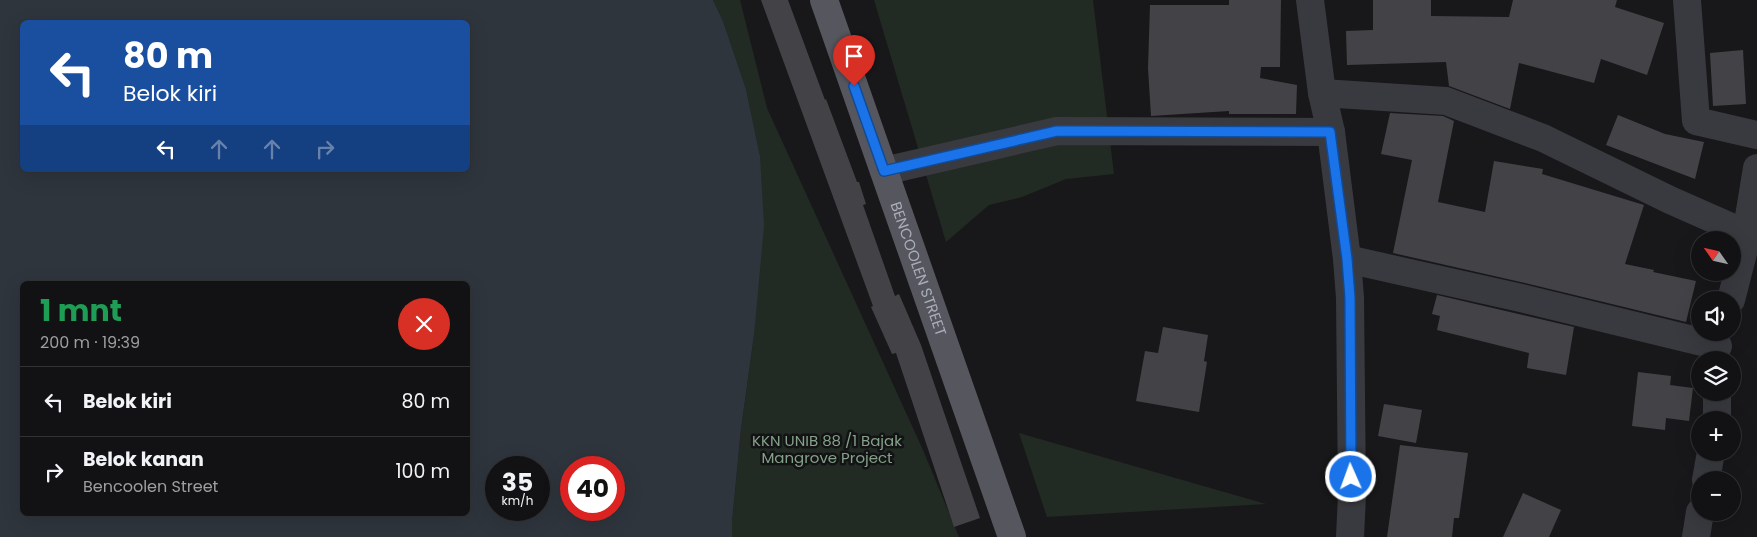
<!DOCTYPE html>
<html lang="id">
<head>
<meta charset="utf-8">
<style>
  body { margin:0; font-family:Poppins,sans-serif; background:#1f2022; color:#f1f3f6; height:100vh; display:flex; flex-direction:column; font-size:19px; white-space:nowrap }
  * { box-sizing:border-box; margin:0 }
  p { font-size:16px; color:#9c9ea0 }
  .icon { flex:none; width:28px; height:28px; fill:none; stroke:currentColor; stroke-width:2; stroke-linecap:round; stroke-linejoin:round }
  .map { position:relative; flex:1; overflow:hidden }
  .side { position:absolute; left:20px; top:281px; width:450px; height:235px; display:flex; flex-direction:column; background:#121214; border-radius:8px; box-shadow:0 5px 20px #0002,0 0 0 1px #313234 }
  .side>* { flex:none }
  .top-card { position:absolute; left:20px; top:20px; width:450px; height:152px; border-radius:8px; box-shadow:0 5px 20px #0002,0 0 0 1px #313234; background:#1a4fa0; color:#fff; overflow:hidden }
  .needle { width:32px; rotate:304deg }
  .controls { position:absolute; left:1691px; top:231px; display:grid; gap:10px }
  .controls a { display:grid; place-items:center; width:50px; height:50px; border-radius:50%; background:#121214; box-shadow:0 5px 20px #0002,0 0 0 1px #313234; font-size:25px }
  .speed { position:absolute; left:485px; top:456px; display:flex; gap:10px; font-size:25px; font-weight:700; text-align:center }
  .speed>* { display:grid; place-content:center; width:65px; height:65px; border-radius:50%; background:#121214; box-shadow:0 5px 20px #0002,0 0 0 1px #313234; line-height:1 }
  .speed small { font-size:12px; font-weight:400 }
  .speed .limit { border:8px solid #d22; background:#fff; color:#111 }
  .pin { position:absolute; display:grid; place-items:center; width:42px; height:42px; color:#fff; margin:-51px -21px; border-radius:50% 50% 50% 0; rotate:-45deg; box-shadow:0 0 5px #0007 }
  .pin .icon { rotate:45deg }
  .me { position:absolute; width:55px; margin:-28px; rotate:358deg; stroke-linejoin:round; filter:drop-shadow(0 0 4px #0008) }
  .turn { display:flex; align-items:center; gap:18px; height:105px; padding:0 20px; font-size:22px }
  .turn .icon { width:65px; height:65px; stroke-width:2.5 }
  .turn b { display:block; font-size:35px; line-height:42px }
  .lanes { display:flex; align-items:center; height:48px; padding:0 20px; background:#0003; justify-content:center; gap:25px; direction:ltr }
  .lanes .off { opacity:.35 }
  .round { display:grid; place-items:center; flex:none; width:52px; height:52px; border-radius:26px; background:#1f2022 }
  .overview { display:flex; align-items:center; justify-content:space-between; height:85px; padding:0 20px }
  h1 { font-size:30px; font-weight:700; line-height:38px; color:#1e9e55 }
  ul { padding:0; list-style:none }
  li { display:flex; align-items:center; gap:15px; height:70px; padding:0 20px; border-top:1px solid #313234 }
  li div { flex:1 }
  li b { display:block; font-size:19px }
  li em { font-style:normal }
  .map>svg:first-child { display:block }
</style>
</head>
<body>
<div class="map">
<svg width="1757" height="537" viewBox="0 0 1757 537">
  <rect width="100%" height="100%" fill="#18181a"/>
  <g fill="#222a24">
    <path d="M 713,0 L 740,0 L 767,108 L 923,450 L 959,537 L 732,537 L 732,522 L 741,429 L 754,335 L 760,156 L 746,89 L 723,21 Z"/>
    <path d="M 874,0 L 1093,0 L 1114,174 L 1066,179 L 1022,197 L 989,205 L 946,242 Z"/>
    <path d="M 1019,433 L 1266,504 L 1047,517 Z"/>
  </g>
  <path fill="#2f353d" fill-rule="evenodd" d="M 0,0 L 713,0 L 723,21 L 746,89 L 760,156 L 764,226 L 754,335 L 741,429 L 732,522 L 732,537 L 0,537 ZM 22,22 L 468,22 L 468,170 L 22,170 ZM 22,284 L 468,284 L 468,514 L 22,514 ZM 496,468 L 539,468 L 539,510 L 496,510 ZM 571,468 L 614,468 L 614,510 L 571,510 Z"/>
  <g fill="#434347">
    <path d="M 761,0 L 788,0 L 825,100 L 826,99 L 857,182 L 859,182 L 866,204 L 863,205 L 895,296 L 899,294 L 921,345 L 980,518 L 954,527 L 896,353 L 892,354 L 871,307 L 873,306 Z"/>
    <path d="M 1229,0 L 1281,0 L 1280,67 L 1261,67 L 1260,78 L 1297,85 L 1296,114 L 1229,114 L 1229,111 L 1151,116 L 1148,68 L 1150,5 L 1229,5 Z"/>
    <path d="M 1373,0 L 1431,0 L 1431,16 L 1509,17 L 1513,0 L 1617,0 L 1615,7 L 1664,23 L 1647,75 L 1601,59 L 1594,83 L 1519,63 L 1510,109 L 1449,86 L 1446,62 L 1347,65 L 1346,31 L 1373,30 Z"/>
    <path d="M 1743,50 L 1746,104 L 1713,106 L 1710,53 Z"/>
    <path d="M 1390,113 L 1443,116 L 1454,121 L 1438,202 L 1485,212 L 1494,161 L 1543,169 L 1542,174 L 1644,205 L 1625,264 L 1654,270 L 1653,272 L 1696,281 L 1686,322 L 1525,283 L 1393,253 L 1412,160 L 1381,154 Z"/>
    <path d="M 1618,115 L 1665,134 L 1704,142 L 1695,179 L 1606,145 Z"/>
    <path d="M 1437,295 L 1574,327 L 1566,375 L 1527,368 L 1529,353 L 1437,330 L 1440,316 L 1432,314 Z"/>
    <path d="M 1163,327 L 1208,335 L 1204,361 L 1207,362 L 1199,412 L 1136,401 L 1145,351 L 1158,353 Z"/>
    <path d="M 1638,372 L 1671,376 L 1670,385 L 1693,388 L 1689,421 L 1666,418 L 1665,430 L 1632,426 Z"/>
    <path d="M 1384,404 L 1422,410 L 1416,443 L 1378,436 Z"/>
    <path d="M 1400,445 L 1468,453 L 1459,518 L 1454,518 L 1452,537 L 1387,537 Z"/>
    <path d="M 1523,493 L 1561,510 L 1549,537 L 1503,537 Z"/>
  </g>
  <g fill="none" stroke-linecap="round" stroke-linejoin="round">
    <g stroke="#393a3f" stroke-width="28">
      <path d="M 1687,0 L 1696,121 L 1757,135"/>
      <path d="M 1322,93 L 1446,101 L 1543,138 L 1670,200 L 1747,234"/>
      <path d="M 884,171 L 1057,131 L 1331,132"/>
      <path d="M 1347,259 L 1521,298 L 1718,346"/>
      <path d="M 1731,300 L 1743,253 L 1757,168"/>
      <path d="M 1717,420 L 1717,392"/>
      <path d="M 1706,480 L 1711,452"/>
      <path d="M 1696,537 L 1700,512"/>
    </g>
    <path stroke="#393a3f" stroke-width="28" d="M 1310,0 L 1322,93 L 1331,132 L 1347,259 L 1350,298 L 1352,495 L 1350,537"/>
    <path stroke="#56575e" stroke-width="28" id="s1" d="M 824,0 L 1012,537"/>
  </g>
  <g fill="none" stroke-linecap="round" stroke-linejoin="round">
    <defs>
      <path id="route" d="M 854,86 L 884,171 L 1057,131 L 1330,132 L 1347,259 L 1350,298 L 1351,477"/>
    </defs>
    <use href="#route" stroke="#114b97" stroke-width="12"/>
    <use href="#route" stroke="#1a73e8" stroke-width="9"/>
  </g>
  <g text-anchor="middle" stroke-width="5" stroke-linejoin="round" paint-order="stroke">
    <g font-size="15" fill="#abaeb9" stroke="#131315">
      <text dy="5" stroke="none"><textPath href="#s1" startOffset="285">BENCOOLEN STREET</textPath></text>
    </g>
    <g font-size="15" fill="#84a289" stroke="#131315">
      <text x="827" y="446">KKN UNIB 88 /1 Bajak<tspan x="827" dy="17">Mangrove Project</tspan></text>
    </g>
  </g>
</svg>
<div class="controls">
<a><svg class="needle" viewBox="-14 -14 28 28"><path d="M0-13l5 13h-10z" fill="#e53935"/><path d="M0 13l5-13h-10z" fill="#9c9ea0"/></svg></a>
<a><svg class="icon" aria-label="sound" viewBox="0 0 24 24"><path d="M4 9h4l5-4v14l-5-4H4zM17 9q2 3 0 6"/></svg></a>
<a><svg class="icon" aria-label="layers" viewBox="0 0 24 24"><path d="M12 4l9 5-9 5-9-5zM3 14l9 5 9-5"/></svg></a>
<a>+</a>
<a>−</a>
</div>
<div class="speed"><div>35<small>km/h</small></div><div class="limit">40</div></div>
<div class="pin" style="left:854px;top:86px;background:#d93025"><svg class="icon" aria-label="arrive" viewBox="0 0 24 24"><path d="M6 21V4h12l-3 4 3 4H6"/></svg></div>
<svg class="me" style="left:1351px;top:477px" viewBox="-20 -20 40 40"><circle r="17" fill="#1a73e8" stroke="#fff" stroke-width="3"/><path d="M0-11L8 9 0 5-8 9z" fill="#fff"/></svg>
<div class="top-card">
<div class="turn"><svg class="icon" aria-label="left" viewBox="0 0 24 24"><path d="M17 20v-9H6M10 6l-5 5 5 5"/></svg><div><b>80 m</b>Belok kiri</div></div>
<div class="lanes"><svg class="icon" aria-label="left" viewBox="0 0 24 24"><path d="M17 20v-9H6M10 6l-5 5 5 5"/></svg><svg class="icon off" aria-label="ahead" viewBox="0 0 24 24"><path d="M12 20V5M6 11l6-6 6 6"/></svg><svg class="icon off" aria-label="ahead" viewBox="0 0 24 24"><path d="M12 20V5M6 11l6-6 6 6"/></svg><svg class="icon off" aria-label="right" viewBox="0 0 24 24"><path d="M7 20v-9h11M14 6l5 5-5 5"/></svg></div>
</div>
<section class="side">
<div class="overview"><div><h1>1 mnt</h1><p>200 m · 19:39</p></div><a class="round" style="background:#d93025;color:#fff"><svg class="icon" aria-label="close" viewBox="0 0 24 24"><path d="M6 6l12 12M18 6L6 18"/></svg></a></div>
<ul>
<li><svg class="icon" aria-label="left" viewBox="0 0 24 24"><path d="M17 20v-9H6M10 6l-5 5 5 5"/></svg><div><b>Belok kiri</b></div><em>80 m</em></li>
<li><svg class="icon" aria-label="right" viewBox="0 0 24 24"><path d="M7 20v-9h11M14 6l5 5-5 5"/></svg><div><b>Belok kanan</b><p>Bencoolen Street</p></div><em>100 m</em></li>
</ul>
</section>
</div>
</body>
</html>
